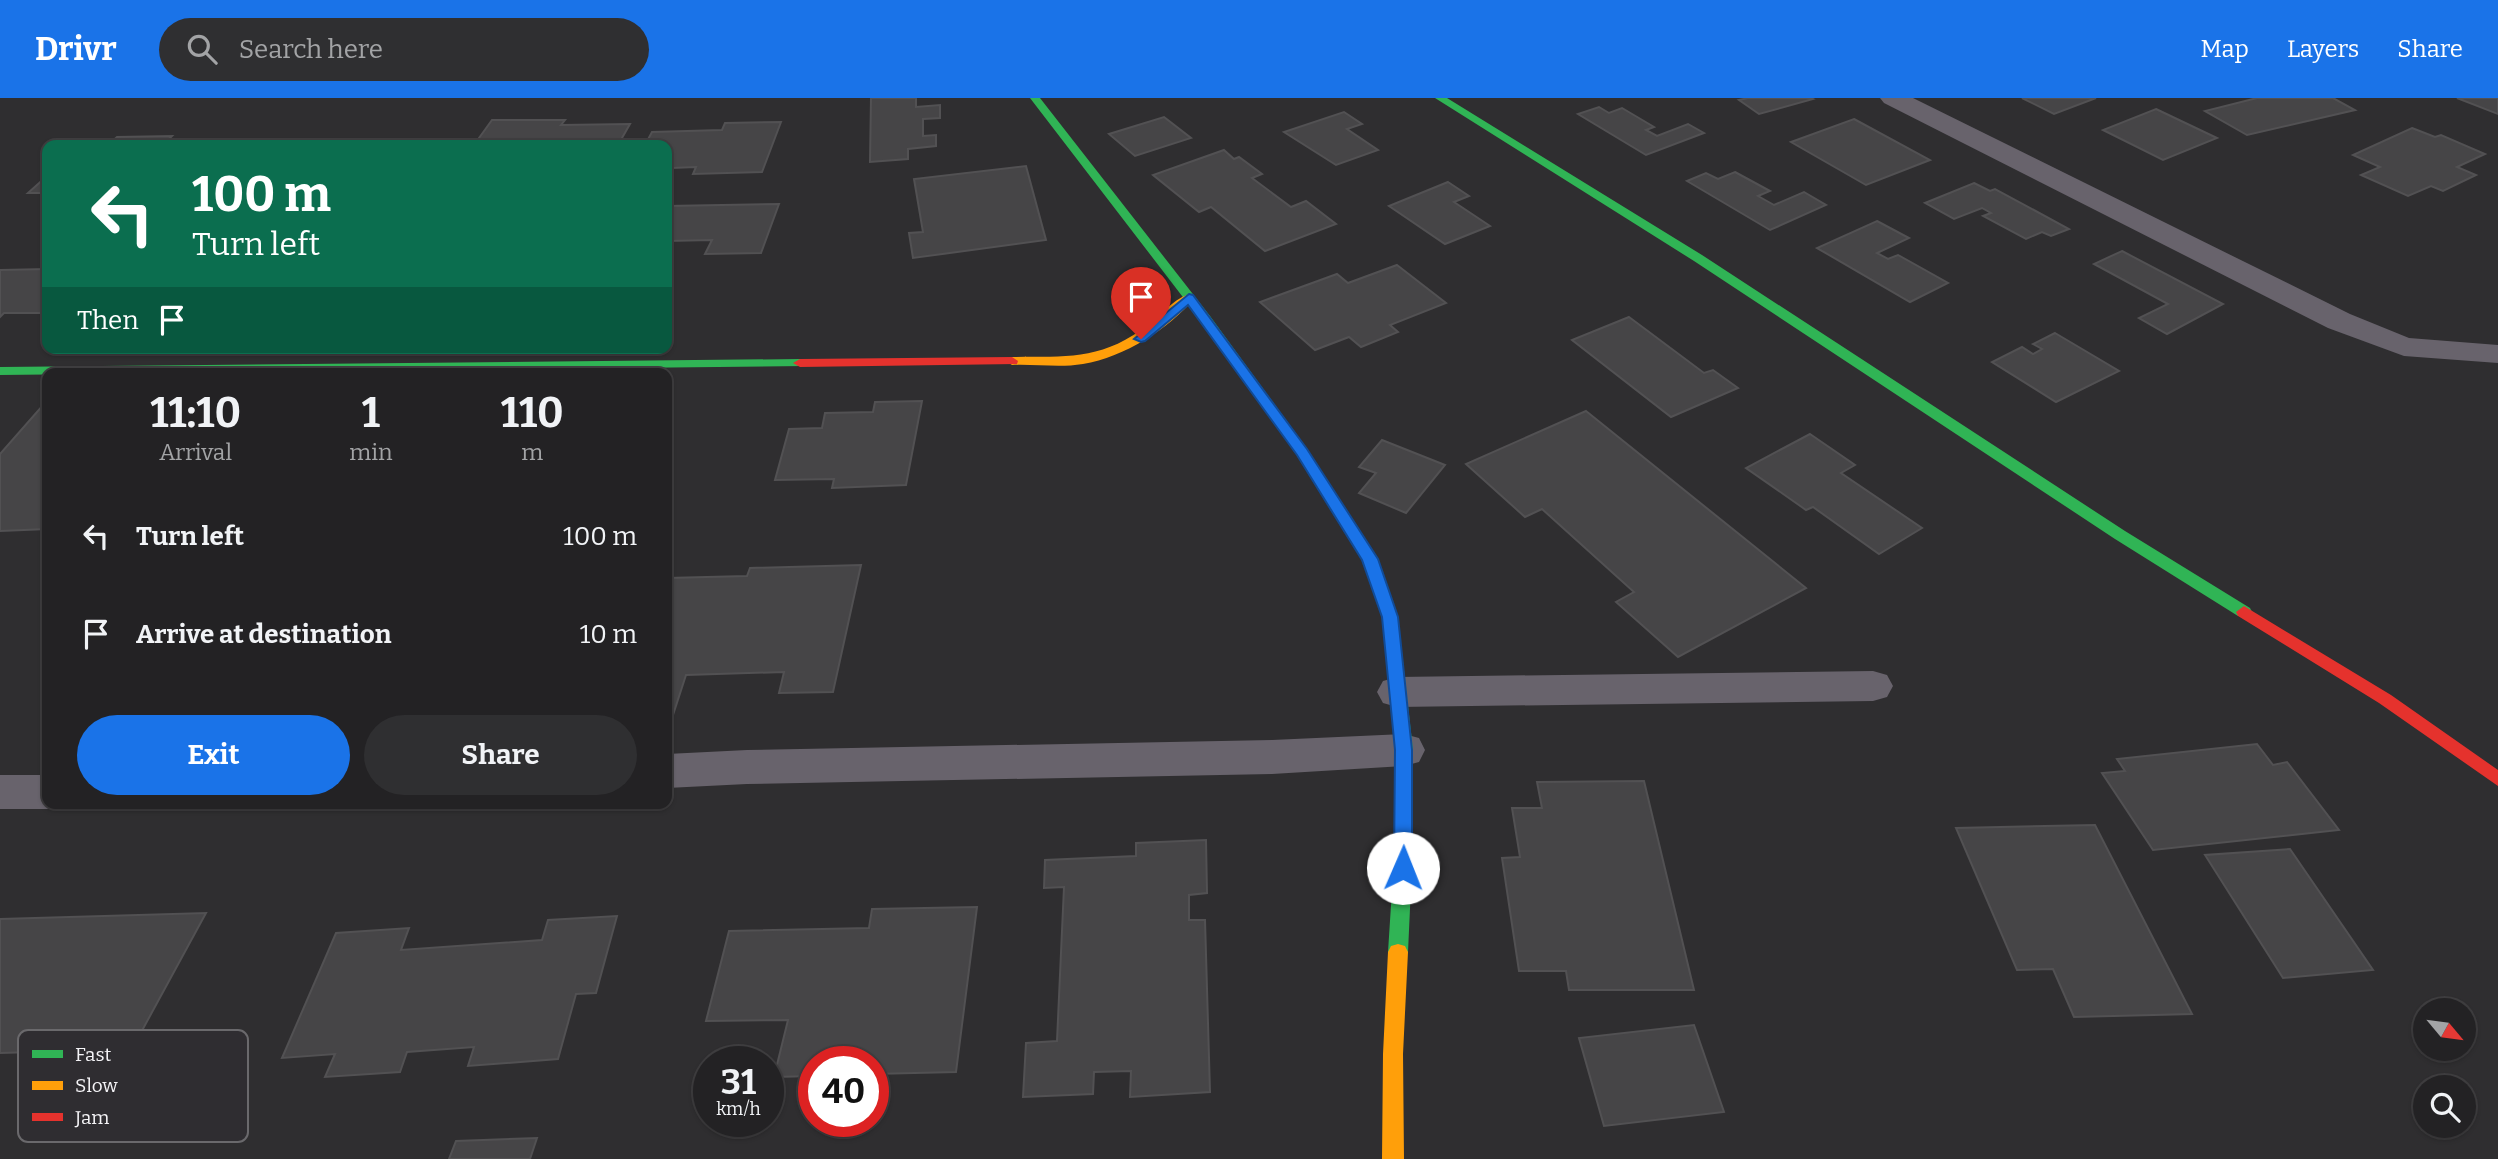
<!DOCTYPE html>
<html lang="en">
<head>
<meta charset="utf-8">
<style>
  body { margin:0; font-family:Bitter,serif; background:#2f2f31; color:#f1f3f6; height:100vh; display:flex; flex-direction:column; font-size:26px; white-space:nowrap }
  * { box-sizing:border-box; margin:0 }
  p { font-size:23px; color:#a3a4a6 }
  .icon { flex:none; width:38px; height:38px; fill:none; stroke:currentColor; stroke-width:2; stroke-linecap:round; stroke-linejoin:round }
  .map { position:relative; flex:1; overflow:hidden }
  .sheet { position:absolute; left:42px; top:270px; width:630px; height:441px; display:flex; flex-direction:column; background:#232224; border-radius:14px; box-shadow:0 2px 5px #0004,0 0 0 2px #403f41 }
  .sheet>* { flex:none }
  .hud { position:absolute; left:42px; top:42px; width:630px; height:214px; border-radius:14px; box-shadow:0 2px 5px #0004,0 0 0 2px #403f41; background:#0b6e4f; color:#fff; overflow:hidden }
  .needle { width:46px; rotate:119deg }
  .buttons { position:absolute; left:2413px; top:900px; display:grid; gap:14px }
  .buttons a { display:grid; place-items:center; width:63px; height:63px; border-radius:50%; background:#232224; box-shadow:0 2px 5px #0004,0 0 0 2px #403f41; font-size:35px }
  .speed { position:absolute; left:693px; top:948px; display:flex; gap:14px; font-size:35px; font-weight:700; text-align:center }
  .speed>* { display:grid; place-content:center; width:91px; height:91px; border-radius:50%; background:#232224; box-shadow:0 2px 5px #0004,0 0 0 2px #403f41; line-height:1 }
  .speed small { font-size:18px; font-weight:400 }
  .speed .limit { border:10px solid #d22; background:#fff; color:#111 }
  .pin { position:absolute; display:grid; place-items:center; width:60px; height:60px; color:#fff; margin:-72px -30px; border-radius:50% 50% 50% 0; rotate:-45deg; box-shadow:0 0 7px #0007 }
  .pin .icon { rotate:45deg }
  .me { position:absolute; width:77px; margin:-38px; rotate:1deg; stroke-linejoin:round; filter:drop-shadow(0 0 5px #0008) }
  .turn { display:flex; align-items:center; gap:24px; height:147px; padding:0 35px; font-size:32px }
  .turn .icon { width:91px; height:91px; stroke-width:2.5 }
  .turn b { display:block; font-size:49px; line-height:60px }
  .then { display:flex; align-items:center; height:66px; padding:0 35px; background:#0003; gap:14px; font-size:26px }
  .eta { display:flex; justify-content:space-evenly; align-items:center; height:119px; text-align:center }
  .eta b { font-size:42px; font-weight:700; line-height:49px }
  .primary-button { display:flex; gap:14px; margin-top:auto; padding:14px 35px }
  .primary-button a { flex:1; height:80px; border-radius:42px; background:#1a73e8; color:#fff; font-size:28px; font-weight:700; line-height:80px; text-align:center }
  .primary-button a+a { background:#2f2f31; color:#f1f3f6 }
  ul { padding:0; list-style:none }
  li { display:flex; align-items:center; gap:21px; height:98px; padding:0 35px }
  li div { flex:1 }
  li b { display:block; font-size:26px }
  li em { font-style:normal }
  header { display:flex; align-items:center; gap:42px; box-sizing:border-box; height:98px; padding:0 35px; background:#1a73e8; color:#fff }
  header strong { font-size:33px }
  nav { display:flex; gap:38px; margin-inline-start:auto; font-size:24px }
  .search { width:490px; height:63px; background:#2f2f31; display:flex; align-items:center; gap:18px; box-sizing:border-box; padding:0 24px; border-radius:38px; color:#a3a4a6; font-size:26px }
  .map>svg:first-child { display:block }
</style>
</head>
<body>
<header>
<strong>Drivr</strong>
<div class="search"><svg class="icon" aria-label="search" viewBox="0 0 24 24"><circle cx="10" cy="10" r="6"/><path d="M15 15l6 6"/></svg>Search here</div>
<nav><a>Map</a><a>Layers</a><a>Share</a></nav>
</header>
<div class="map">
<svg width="2498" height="1061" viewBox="0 0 2498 1061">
  <rect width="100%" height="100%" fill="#2f2e30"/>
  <g fill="#464547" stroke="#525153" stroke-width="2">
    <path d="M 871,0 L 916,0 L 916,9 L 940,7 L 940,20 L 923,21 L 923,38 L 936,37 L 936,48 L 908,51 L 908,61 L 870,64 Z"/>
    <path d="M 1748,0 L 1811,0 L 1813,1 L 1759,16 L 1739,2 Z"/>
    <path d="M 2022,0 L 2096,0 L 2054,16 Z"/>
    <path d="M 2257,0 L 2333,0 L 2355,12 L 2247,37 L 2205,13 Z"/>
    <path d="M 2457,0 L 2498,0 L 2498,16 Z"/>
    <path d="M 1599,9 L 1609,15 L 1622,10 L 1654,29 L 1646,32 L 1657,38 L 1688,26 L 1704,35 L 1646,57 L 1578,16 Z"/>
    <path d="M 2156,11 L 2217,40 L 2163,62 L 2103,32 Z"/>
    <path d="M 1344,14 L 1362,26 L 1347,31 L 1378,52 L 1336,67 L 1284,34 Z"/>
    <path d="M 1164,19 L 1191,40 L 1135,58 L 1109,36 Z"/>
    <path d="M 1854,21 L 1930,62 L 1866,87 L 1791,44 Z"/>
    <path d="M 492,22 L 565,22 L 561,27 L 630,26 L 618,47 L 474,47 Z"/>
    <path d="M 781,24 L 762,74 L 693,76 L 696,69 L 671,70 L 667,77 L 667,47 L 645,47 L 652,34 L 722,32 L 725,25 Z"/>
    <path d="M 2412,30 L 2435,39 L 2441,37 L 2485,56 L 2457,69 L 2476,77 L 2443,93 L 2431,88 L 2408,98 L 2361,77 L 2380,69 L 2353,57 Z"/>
    <path d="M 172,38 L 163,47 L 108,47 L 117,39 Z"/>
    <path d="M 1224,52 L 1234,61 L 1239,59 L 1262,76 L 1252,80 L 1291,109 L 1306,103 L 1336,126 L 1265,153 L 1211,109 L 1199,114 L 1153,77 Z"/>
    <path d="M 1026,68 L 1046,142 L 913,160 L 909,135 L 923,134 L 914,81 Z"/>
    <path d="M 1735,74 L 1770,93 L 1758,98 L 1774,107 L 1804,94 L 1826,107 L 1770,132 L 1687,83 L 1706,75 L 1718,81 Z"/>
    <path d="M 47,78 L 47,95 L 28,95 Z"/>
    <path d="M 1448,84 L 1469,98 L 1454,104 L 1490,128 L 1445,146 L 1389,108 Z"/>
    <path d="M 1974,85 L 1990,93 L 1995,91 L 2069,131 L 2051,138 L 2042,134 L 2026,141 L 1983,118 L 1991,115 L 1982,110 L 1954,121 L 1925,105 Z"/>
    <path d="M 779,106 L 761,155 L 705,156 L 712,142 L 667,143 L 667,108 Z"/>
    <path d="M 1877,123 L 1909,140 L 1877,155 L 1888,161 L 1898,157 L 1948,185 L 1910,204 L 1817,150 Z"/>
    <path d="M 2122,153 L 2223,206 L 2167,236 L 2139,220 L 2168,206 L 2094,166 Z"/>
    <path d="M 1397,167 L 1446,205 L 1390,227 L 1398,234 L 1361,249 L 1349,239 L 1315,252 L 1260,204 L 1337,176 L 1348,185 Z"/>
    <path d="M 47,171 L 47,207 L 40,215 L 4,215 L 0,219 L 0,172 Z"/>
    <path d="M 1629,219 L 1704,275 L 1713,272 L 1738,290 L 1671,319 L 1572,242 Z"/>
    <path d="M 2055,235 L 2119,273 L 2056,304 L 1992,264 L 2022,249 L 2033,256 L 2042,251 L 2033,246 Z"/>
    <path d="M 922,303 L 906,387 L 832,390 L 834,381 L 775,382 L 789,331 L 822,330 L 825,315 L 873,314 L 875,304 Z"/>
    <path d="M 44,306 L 47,306 L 47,431 L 0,433 L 0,356 Z"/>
    <path d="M 1586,313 L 1806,490 L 1678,559 L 1616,504 L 1634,494 L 1542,411 L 1525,419 L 1466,366 Z"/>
    <path d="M 1810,336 L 1855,367 L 1841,375 L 1922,430 L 1879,456 L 1813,409 L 1806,412 L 1746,370 Z"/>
    <path d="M 1382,342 L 1445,367 L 1406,415 L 1359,395 L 1376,375 L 1359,369 Z"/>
    <path d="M 861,467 L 833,594 L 779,595 L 784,574 L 686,577 L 673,617 L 667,617 L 667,480 L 747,478 L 750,470 Z"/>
    <path d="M 2257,646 L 2273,667 L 2287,664 L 2339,732 L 2153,752 L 2102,675 L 2125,673 L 2117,661 Z"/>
    <path d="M 1644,683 L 1694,892 L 1569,892 L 1566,873 L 1519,873 L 1502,760 L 1520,759 L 1512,710 L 1542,710 L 1537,684 Z"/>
    <path d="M 2095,727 L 2192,916 L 2074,919 L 2053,871 L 2017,872 L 1956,730 Z"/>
    <path d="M 1206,742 L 1207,795 L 1189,797 L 1189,822 L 1205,822 L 1210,994 L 1130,999 L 1131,973 L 1094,974 L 1093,996 L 1023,999 L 1026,945 L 1057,943 L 1064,789 L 1044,790 L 1045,762 L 1136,758 L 1136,745 Z"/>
    <path d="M 2290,751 L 2373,872 L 2283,880 L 2205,757 Z"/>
    <path d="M 977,809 L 956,974 L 873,976 L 873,964 L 814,964 L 814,978 L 774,979 L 788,922 L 706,923 L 729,833 L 869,830 L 872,811 Z"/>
    <path d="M 206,815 L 132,951 L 0,955 L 0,821 Z"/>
    <path d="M 617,818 L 596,895 L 576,896 L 558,961 L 468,968 L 474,949 L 407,954 L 400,974 L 325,979 L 335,956 L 282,960 L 336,835 L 409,830 L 401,852 L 542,842 L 548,822 Z"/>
    <path d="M 1694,927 L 1724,1014 L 1604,1028 L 1579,940 Z"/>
    <path d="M 537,1040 L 530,1061 L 449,1061 L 456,1043 Z"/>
  </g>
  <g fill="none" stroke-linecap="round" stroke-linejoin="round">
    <g fill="#68636c" fill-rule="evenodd">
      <path d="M 1880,0 L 1913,0 L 2350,216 L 2409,240 L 2498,247 L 2498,265 L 2404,258 L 2328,230 L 1884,5 Z"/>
      <path d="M 1873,573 L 1887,577 L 1893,588 L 1887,599 L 1873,603 L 1397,609 L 1383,605 L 1377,594 L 1383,583 L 1397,579 Z"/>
      <path d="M 1404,636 L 1419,640 L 1425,652 L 1419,664 L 1404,668 L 1272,676 L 747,686 L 667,690 L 667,656 L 747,652 L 1272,642 Z"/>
      <path d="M 0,677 L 47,677 L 47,705 L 63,705 L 47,711 L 0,711 Z"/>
    </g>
    <g fill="#30b455" fill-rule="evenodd">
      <path d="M 1030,0 L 1040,0 L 1210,218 L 1307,351 L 1378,461 L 1398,519 L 1413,652 L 1413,745 L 1408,854 L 1405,860 L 1398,862 L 1391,860 L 1388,854 L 1395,745 L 1395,652 L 1382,519 L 1363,461 L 1297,357 L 1202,224 Z"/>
      <path d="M 1435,0 L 1447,0 L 1702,157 L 2125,433 L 2250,510 L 2252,514 L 2250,518 L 2238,518 L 2115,441 L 1694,163 Z"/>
      <path d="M 800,261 L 805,262 L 805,268 L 0,277 L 0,269 Z"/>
    </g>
    <g fill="#ff9f0a" fill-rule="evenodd">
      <path d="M 1189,196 L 1195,200 C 1168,231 1125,259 1083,266 C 1060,270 1036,266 1012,267 L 1006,263 L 1012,259 C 1063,258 1097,263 1141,232 C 1156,221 1172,202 1189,196 Z"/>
      <path d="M 1398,846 L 1405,848 L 1408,854 L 1403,956 L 1404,1061 L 1382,1061 L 1383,956 L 1388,854 L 1391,848 Z"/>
    </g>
    <g fill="#e5322d" fill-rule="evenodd">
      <path d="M 1012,259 L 1018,263 L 1017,266 L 800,269 L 793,265 L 800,261 Z"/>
      <path d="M 2244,508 L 2391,597 L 2498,672 L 2498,688 L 2379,605 L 2238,518 L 2236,514 Z"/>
    </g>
  </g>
  <path fill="#1a73e8" stroke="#114b97" stroke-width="2" d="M 1189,196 L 1193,197 L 1307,351 L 1378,461 L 1398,519 L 1412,652 L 1412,770 L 1410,776 L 1403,778 L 1397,776 L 1394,770 L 1395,652 L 1382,519 L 1362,462 L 1297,357 L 1188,207 L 1145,243 L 1141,244 L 1134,241 Z"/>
  <rect x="18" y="932" width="230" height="112" rx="10" fill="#2f2d31" stroke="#6a696c" stroke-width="2"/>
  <rect x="32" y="952" width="31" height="8" fill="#30b455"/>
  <rect x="32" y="983" width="31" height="9" fill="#ff9f0a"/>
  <rect x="32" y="1015" width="31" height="8" fill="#e5322d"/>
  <g font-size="19" fill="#f5f4f7">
    <text x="75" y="963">Fast</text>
    <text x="75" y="994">Slow</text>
    <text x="75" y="1026">Jam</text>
  </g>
</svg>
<div class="buttons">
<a><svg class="needle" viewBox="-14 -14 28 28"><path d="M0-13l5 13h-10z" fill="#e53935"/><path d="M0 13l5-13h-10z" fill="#a3a4a6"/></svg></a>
<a><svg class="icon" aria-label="search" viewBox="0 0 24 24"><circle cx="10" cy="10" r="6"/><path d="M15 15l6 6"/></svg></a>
</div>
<div class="speed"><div>31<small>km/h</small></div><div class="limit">40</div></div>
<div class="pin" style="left:1141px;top:241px;background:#d93025"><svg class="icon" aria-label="arrive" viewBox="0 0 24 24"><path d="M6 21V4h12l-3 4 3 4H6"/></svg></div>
<svg class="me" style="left:1403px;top:770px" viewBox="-20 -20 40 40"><circle r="19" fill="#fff"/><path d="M0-13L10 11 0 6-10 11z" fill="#1a73e8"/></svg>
<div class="hud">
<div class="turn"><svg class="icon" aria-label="left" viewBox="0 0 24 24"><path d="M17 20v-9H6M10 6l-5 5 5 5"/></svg><div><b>100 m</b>Turn left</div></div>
<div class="then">Then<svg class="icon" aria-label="arrive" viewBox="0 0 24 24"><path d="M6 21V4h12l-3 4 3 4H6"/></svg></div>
</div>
<section class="sheet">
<div class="eta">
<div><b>11:10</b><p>Arrival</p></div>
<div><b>1</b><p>min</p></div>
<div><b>110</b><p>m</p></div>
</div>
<ul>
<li><svg class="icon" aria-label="left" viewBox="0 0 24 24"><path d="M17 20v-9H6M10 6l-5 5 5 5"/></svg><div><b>Turn left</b></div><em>100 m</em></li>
<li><svg class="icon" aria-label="arrive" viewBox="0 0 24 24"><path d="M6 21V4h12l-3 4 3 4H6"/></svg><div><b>Arrive at destination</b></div><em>10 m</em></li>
</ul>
<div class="primary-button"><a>Exit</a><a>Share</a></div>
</section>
</div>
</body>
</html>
